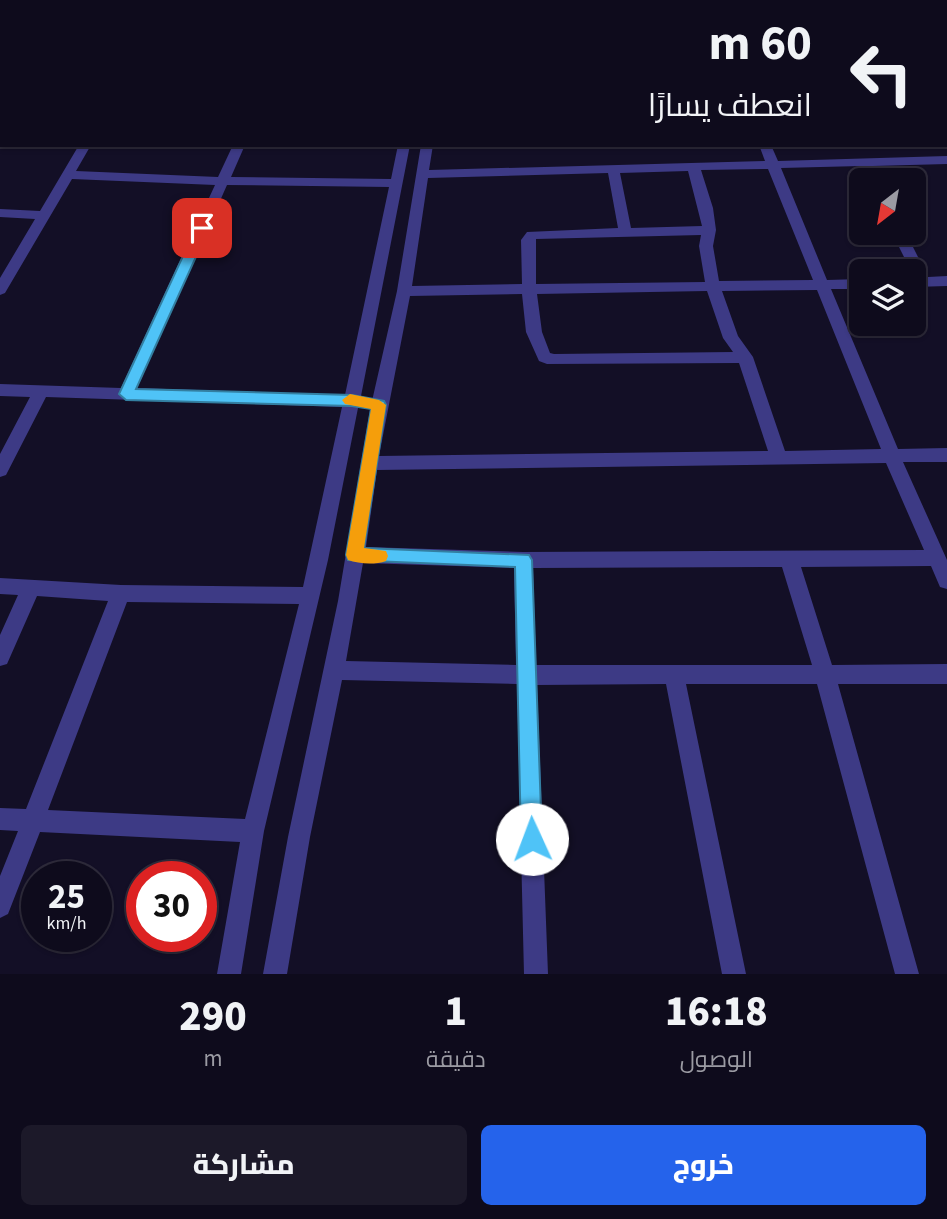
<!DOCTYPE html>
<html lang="ar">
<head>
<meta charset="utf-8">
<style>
  body { margin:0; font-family:"Source Sans 3",Cairo,sans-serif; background:#1c1929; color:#f1f3f6; direction:rtl; height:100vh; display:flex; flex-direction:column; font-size:26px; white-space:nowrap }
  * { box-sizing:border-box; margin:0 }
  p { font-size:23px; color:#9b9ba3 }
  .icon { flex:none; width:38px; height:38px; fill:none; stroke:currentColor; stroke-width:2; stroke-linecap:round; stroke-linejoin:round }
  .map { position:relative; height:974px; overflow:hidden; direction:ltr }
  .sheet { display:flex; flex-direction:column; background:#0e0b1c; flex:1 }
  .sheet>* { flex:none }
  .banner { position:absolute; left:0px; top:0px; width:948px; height:147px; box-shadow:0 2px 5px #0004,0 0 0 2px #2e2b3b; direction:rtl; background:#0e0b1c; color:#f1f3f6; overflow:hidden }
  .needle { width:46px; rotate:211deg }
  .fabs { position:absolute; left:849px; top:168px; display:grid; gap:14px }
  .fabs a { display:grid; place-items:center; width:77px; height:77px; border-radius:10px; background:#0e0b1c; box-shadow:0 2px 5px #0004,0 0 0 2px #2e2b3b; font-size:35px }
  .speed { position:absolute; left:21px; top:861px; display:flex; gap:14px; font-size:35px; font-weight:700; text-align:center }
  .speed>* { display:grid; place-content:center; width:91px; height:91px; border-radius:50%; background:#0e0b1c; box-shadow:0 2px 5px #0004,0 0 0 2px #2e2b3b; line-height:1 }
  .speed small { font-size:18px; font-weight:400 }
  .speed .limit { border:10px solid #d22; background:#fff; color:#111 }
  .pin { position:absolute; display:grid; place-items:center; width:60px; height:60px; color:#fff; margin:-30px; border-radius:14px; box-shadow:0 4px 10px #0006 }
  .me { position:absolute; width:77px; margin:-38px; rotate:358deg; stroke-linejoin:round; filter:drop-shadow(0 0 5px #0008) }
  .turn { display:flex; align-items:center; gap:24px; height:147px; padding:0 21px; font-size:32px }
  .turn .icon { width:91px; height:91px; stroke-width:2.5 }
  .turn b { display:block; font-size:49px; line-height:60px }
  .eta { display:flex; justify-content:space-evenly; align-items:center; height:119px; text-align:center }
  .eta b { font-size:42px; font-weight:800; line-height:49px }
  .cta { display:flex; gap:14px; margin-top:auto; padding:14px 21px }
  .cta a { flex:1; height:80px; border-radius:10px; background:#2563eb; color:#fff; font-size:28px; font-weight:800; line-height:80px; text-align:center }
  .cta a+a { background:#1c1929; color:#f1f3f6 }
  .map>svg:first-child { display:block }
</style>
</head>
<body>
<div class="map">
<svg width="947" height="974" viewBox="0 0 947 974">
  <rect width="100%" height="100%" fill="#130f26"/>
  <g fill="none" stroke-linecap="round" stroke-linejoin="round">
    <g fill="#3d3a85" fill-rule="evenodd">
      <path d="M 45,0 L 55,0 L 44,2 Z"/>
      <path d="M 165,0 L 175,0 L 164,2 Z"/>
      <rect x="295" y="0" width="10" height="2"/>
      <rect x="429" y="0" width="10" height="2"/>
      <rect x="449" y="0" width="10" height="2"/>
      <rect x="705" y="0" width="10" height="2"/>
      <path d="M 784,0 L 794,0 L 795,2 L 785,2 Z"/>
      <path d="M 906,0 L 916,0 L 917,2 L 907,2 Z"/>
      <rect x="0" y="15" width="2" height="6"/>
      <rect x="0" y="41" width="2" height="6"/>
      <path d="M 0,58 L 2,58 L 0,67 Z"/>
      <rect x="0" y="104" width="2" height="8"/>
      <path d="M 79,145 L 91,145 L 76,171 L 218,177 L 233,145 L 245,145 L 231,177 L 391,179 L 398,145 L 410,145 L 361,396 L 370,398 L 372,401 L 397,291 L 421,145 L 433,145 L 429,170 L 765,161 L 759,145 L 771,145 L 778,161 L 947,156 L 947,164 L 873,166 L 880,180 L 868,180 L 861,166 L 781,168 L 827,280 L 861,279 L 861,289 L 831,289 L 898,449 L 947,448 L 947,462 L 903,462 L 947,560 L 947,589 L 940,587 L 931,566 L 801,567 L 832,665 L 947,664 L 947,684 L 838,684 L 919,974 L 895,974 L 817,684 L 686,684 L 746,974 L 722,974 L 666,684 L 537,685 L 548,974 L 524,974 L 517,684 L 342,680 L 310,837 L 287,974 L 263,974 L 288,837 L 338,601 L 371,404 L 358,408 L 328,560 L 264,831 L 241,974 L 217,974 L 240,842 L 40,832 L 8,914 L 0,918 L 0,876 L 18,831 L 0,830 L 0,808 L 26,809 L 108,601 L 37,596 L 7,664 L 0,666 L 0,635 L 18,595 L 0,594 L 0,578 L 121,585 L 303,587 L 342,407 L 46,397 L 6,475 L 0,477 L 0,454 L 30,397 L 0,396 L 0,384 L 121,388 L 215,185 L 72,179 L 5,293 L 0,295 L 0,278 L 35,219 L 0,217 L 0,209 L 40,211 ZM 768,169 L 813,280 L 719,281 L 713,246 L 716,230 L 713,208 L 701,170 ZM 688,171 L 702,226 L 631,228 L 620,173 ZM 608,173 L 618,228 L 527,232 L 521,240 L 522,284 L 412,286 L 428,178 ZM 227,185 L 389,187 L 345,395 L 137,388 ZM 701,235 L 699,246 L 705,282 L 536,284 L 536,239 ZM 817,290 L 881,449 L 785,451 L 753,357 L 738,336 L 722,291 ZM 707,291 L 723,338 L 733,352 L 554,354 L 550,353 L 542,332 L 537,294 ZM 522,294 L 526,332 L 539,361 L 547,364 L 739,363 L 768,451 L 379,456 L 410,296 ZM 886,463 L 924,550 L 523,552 L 366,547 L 377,470 ZM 363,563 L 514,568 L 516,665 L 346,661 ZM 782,567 L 812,665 L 536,665 L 533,568 ZM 127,602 L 299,604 L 245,819 L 48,810 Z"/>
      <path d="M 892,233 L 906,233 L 928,277 L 947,276 L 947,286 L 914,287 L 914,271 L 911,271 Z"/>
    </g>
  </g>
  <path fill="#4fc3f7" stroke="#337fa1" stroke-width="2" d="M 202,224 L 209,228 L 136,389 L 352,395 L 384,401 L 386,405 L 364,548 L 529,555 L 532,560 L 542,839 L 539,846 L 532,849 L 525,846 L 521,839 L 515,567 L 348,560 L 346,555 L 371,409 L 352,406 L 126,400 L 119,394 L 196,228 Z"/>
  <path fill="#f59e0b" d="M 350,394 L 379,400 L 386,405 L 364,548 L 386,551 L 388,556 L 386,561 C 375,565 359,564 348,560 L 346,555 L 371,409 L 345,404 L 342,400 Z"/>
</svg>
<div class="fabs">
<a><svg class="needle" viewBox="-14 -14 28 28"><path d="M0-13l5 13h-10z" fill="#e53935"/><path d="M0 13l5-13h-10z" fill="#9b9ba3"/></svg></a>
<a><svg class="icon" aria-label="layers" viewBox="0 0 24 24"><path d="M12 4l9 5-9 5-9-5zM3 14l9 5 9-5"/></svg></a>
</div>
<div class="speed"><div>25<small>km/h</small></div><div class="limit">30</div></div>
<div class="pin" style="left:202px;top:228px;background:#d93025"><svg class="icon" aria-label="arrive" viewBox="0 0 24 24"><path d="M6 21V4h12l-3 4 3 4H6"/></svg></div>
<svg class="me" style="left:532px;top:839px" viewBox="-20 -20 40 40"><circle r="19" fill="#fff"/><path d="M0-13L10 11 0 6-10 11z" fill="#4fc3f7"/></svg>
<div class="banner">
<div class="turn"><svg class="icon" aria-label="left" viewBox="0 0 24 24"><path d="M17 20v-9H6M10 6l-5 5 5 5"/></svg><div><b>60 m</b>انعطف يسارًا</div></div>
</div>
</div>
<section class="sheet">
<div class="eta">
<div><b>16:18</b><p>الوصول</p></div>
<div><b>1</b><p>دقيقة</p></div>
<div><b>290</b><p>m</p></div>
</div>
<div class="cta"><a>خروج</a><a>مشاركة</a></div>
</section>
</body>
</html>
